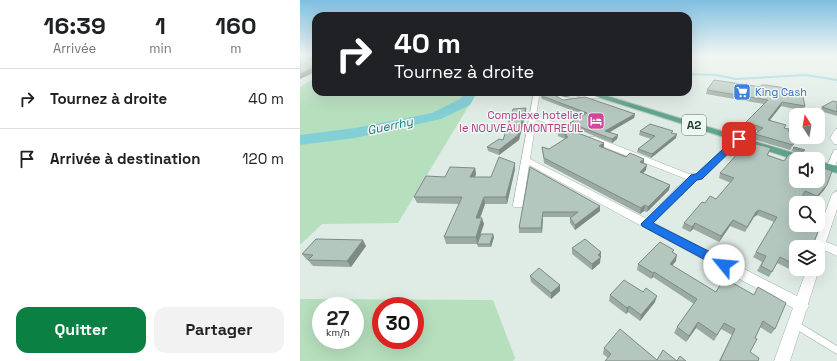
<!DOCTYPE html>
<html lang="fr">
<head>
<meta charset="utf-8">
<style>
  body { margin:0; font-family:"Space Grotesk",sans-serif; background:#f2f2f2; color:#202124; height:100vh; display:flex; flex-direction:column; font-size:15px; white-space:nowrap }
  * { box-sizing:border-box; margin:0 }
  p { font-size:13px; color:#757577 }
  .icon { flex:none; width:22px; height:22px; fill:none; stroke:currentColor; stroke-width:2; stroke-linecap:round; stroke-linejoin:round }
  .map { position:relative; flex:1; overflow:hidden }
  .panel { display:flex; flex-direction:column; background:#fff; width:300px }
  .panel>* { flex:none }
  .banner { position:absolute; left:12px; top:12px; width:380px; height:84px; border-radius:12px; box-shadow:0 4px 16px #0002; background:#202124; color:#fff; overflow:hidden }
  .needle { width:26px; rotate:349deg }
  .fabs { position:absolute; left:489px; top:108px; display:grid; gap:8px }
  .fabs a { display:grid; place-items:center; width:36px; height:36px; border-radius:8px; background:#fff; box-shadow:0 4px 16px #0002; font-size:20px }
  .speed { position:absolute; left:12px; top:297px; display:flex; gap:8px; font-size:20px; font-weight:700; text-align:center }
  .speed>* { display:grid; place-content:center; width:52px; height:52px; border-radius:50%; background:#fff; box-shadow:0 4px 16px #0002; line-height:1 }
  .speed small { font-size:10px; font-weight:400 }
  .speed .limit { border:6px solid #d22; background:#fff; color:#111 }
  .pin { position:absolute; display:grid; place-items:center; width:34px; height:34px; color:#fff; margin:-17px; border-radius:8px; box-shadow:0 2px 6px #0006 }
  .me { position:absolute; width:44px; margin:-22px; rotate:298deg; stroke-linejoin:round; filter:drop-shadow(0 0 3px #0008) }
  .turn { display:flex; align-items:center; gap:14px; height:84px; padding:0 16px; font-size:18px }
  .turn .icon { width:52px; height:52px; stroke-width:2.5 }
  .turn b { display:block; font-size:28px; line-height:34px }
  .eta { display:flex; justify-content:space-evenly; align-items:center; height:68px; text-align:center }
  .eta b { font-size:24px; font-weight:700; line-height:28px }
  .action { display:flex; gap:8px; margin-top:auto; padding:8px 16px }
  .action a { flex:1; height:46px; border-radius:12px; background:#0b8043; color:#fff; font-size:16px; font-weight:700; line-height:46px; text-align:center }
  .action a+a { background:#f2f2f2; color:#202124 }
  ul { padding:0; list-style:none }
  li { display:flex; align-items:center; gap:12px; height:60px; padding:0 16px; border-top:1px solid #e0e0e0 }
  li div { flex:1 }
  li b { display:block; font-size:15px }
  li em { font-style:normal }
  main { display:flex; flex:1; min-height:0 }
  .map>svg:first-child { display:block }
</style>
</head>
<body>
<main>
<section class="panel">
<div class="eta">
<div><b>16:39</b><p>Arrivée</p></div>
<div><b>1</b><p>min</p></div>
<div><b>160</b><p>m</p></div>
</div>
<ul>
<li><svg class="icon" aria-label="right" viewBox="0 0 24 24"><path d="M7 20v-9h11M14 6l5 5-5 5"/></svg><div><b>Tournez à droite</b></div><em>40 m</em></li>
<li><svg class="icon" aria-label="arrive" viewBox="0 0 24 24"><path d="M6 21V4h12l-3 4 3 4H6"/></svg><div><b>Arrivée à destination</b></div><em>120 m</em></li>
</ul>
<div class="action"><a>Quitter</a><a>Partager</a></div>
</section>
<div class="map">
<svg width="537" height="361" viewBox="0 0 537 361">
  <rect width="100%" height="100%" fill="#dfece5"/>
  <g fill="#b6dfbd" fill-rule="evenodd">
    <path d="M 16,77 L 16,92 L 177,92 L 98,223 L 22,224 L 0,245 L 0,87 Z"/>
    <path d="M 0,299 L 193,300 L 215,358 L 213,361 L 0,361 ZM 21,306 L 55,306 L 55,340 L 21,340 ZM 81,306 L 115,306 L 115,340 L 81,340 Z"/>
  </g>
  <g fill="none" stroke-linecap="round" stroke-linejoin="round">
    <path stroke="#82d0d6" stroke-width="2" d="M 388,74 L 416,75 L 436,79 L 506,75 L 537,80"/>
    <path fill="#82d0d6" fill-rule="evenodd" d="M 165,92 L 177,92 L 170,105 L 141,119 L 55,138 L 0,145 L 0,135 L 55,128 L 132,113 L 160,99 Z"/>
    <defs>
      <g id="service-far1">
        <path d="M 259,92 L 258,97 L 269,100"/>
        <path d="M 266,92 L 286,96"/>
        <path d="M 281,98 L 299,96"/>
      </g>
      <path id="service" d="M 496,325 L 537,350"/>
      <g id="minor">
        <path d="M 234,92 L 240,92 L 236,115 L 279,132 L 275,134 L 272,134 L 236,119 L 230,159 L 345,218 L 386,179 L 289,141 L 289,137 L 295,137 L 389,174 L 397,174 L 436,137 L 442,137 L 442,141 L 402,179 L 396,180 L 354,223 L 497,296 L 507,269 L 518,269 L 518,267 L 519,269 L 508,304 L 509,306 L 506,311 L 490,361 L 474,361 L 493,308 L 229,165 L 223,205 L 222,207 L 214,207 L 213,205 Z"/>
        <path d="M 537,129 L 537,144 L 534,144 L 530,138 L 535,130 Z"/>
        <path d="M 534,150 L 537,150 L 537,161 L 533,170 L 527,170 L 526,168 Z"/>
        <path d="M 537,191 L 537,209 L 526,242 L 537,246 L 537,256 L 524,250 L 522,253 L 518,255 L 518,247 L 513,247 L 532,194 Z"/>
      </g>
      <g id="primary">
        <path d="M 282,92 L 294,92 L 507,157 L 508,159 L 496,159 L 496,160 Z"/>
        <path d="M 518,161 L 537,166 L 537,173 L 518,168 Z"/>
      </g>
    </defs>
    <use href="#service-far1" stroke="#a2b4ac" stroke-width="4"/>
    <use href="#service" stroke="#a2b4ac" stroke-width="8"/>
    <use href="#minor" stroke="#a2b4ac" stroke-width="1"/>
    <use href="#primary" stroke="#c0c9c6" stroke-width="2"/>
    <use href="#service-far1" stroke="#fff" stroke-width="3"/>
    <use href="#service" stroke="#fff" stroke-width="7"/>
    <use href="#minor" fill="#fff" fill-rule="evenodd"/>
    <use href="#primary" fill="#60a58e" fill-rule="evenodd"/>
  </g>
  <g fill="#9baba3">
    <path d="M 407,90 L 484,92 L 497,96 L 505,106 L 503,111 L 481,106 L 470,120 L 485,128 L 496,137 L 498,137 L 490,150 L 453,139 L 455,134 L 458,131 L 444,127 L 446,122 L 464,104 L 406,94 Z"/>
    <rect x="204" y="92" width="19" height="3"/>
    <path d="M 241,92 L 256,92 L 255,94 L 256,96 L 263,100 L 335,114 L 334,118 L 309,132 L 318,135 L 317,139 L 312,143 L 270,126 L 270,123 L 284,115 L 242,99 L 241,97 Z"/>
    <path d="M 261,92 L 271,93 L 271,96 L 264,97 L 261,96 Z"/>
    <path d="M 537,102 L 537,116 L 520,111 L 522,107 Z"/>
    <path d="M 226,108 L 226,112 L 219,140 L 199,155 L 188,151 L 187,147 L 203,140 Z"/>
    <path d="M 340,131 L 372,133 L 376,138 L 351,158 L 337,152 L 338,149 L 351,139 L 339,135 Z"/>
    <path d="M 258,132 L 304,148 L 344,163 L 346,170 L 343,173 L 370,185 L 369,190 L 347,212 L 344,211 L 340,214 L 244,163 L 242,147 L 249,149 L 265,139 L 258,136 Z"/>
    <path d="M 494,147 L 505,150 L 502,154 L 491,151 Z"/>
    <path d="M 469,153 L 468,155 L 484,161 L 496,159 L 527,185 L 524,190 L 514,201 L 503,196 L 495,213 L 496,247 L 496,269 L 504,269 L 500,274 L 477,263 L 469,277 L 457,271 L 462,262 L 453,257 L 474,222 L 457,215 L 454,217 L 445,232 L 430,226 L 419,242 L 393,229 L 390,232 L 382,228 L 384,223 L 405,203 L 416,199 L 431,183 L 419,178 L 420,173 Z"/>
    <path d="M 215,163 L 215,169 L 207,204 L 185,204 L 180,218 L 184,224 L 177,244 L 146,244 L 144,237 L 159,204 L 117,203 L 114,197 L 145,177 L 175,168 L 176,174 L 175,177 L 191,177 Z"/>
    <path d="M 230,167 L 300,206 L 300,211 L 275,230 L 270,223 L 270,218 L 271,217 L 243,217 L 242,233 L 219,233 L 219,228 Z"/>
    <path d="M 194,237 L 191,247 L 178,247 L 177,244 Z"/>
    <path d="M 66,246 L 51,267 L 13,266 L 8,260 L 7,260 L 2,254 Z"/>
    <path d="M 272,248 L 301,252 L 300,263 L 292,270 L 272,254 Z"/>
    <path d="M 373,253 L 376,261 L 372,266 L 416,292 L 454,295 L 458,287 L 475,329 L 471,334 L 460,327 L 450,352 L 458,361 L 419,361 L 432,335 L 421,329 L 414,341 L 396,328 L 386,342 L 374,333 L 377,327 L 394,304 L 353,277 L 351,279 L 337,270 L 338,264 Z"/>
    <path d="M 230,276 L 260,291 L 251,299 L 231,282 Z"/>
    <path d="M 310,295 L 355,302 L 340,321 L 328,312 L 326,314 L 309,301 Z"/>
    <path d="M 304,348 L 357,360 L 308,358 L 303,354 Z"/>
  </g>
  <g fill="#7e8b85">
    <path d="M 10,56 L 16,56 L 16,58 L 12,60 L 10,60 Z"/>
    <path d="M 16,65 L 16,71 L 7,76 L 0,79 L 0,74 Z"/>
    <path d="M 271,93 L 271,96 L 264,97 L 264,94 Z"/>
    <path d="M 482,102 L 481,106 L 466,125 L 468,120 Z"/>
    <path d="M 226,108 L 226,112 L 219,140 L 199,155 L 199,150 Z"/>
    <path d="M 335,114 L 334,118 L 305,135 L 305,131 Z"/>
    <path d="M 377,134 L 376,138 L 351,158 L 352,154 Z"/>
    <path d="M 318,135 L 317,139 L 312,143 L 312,139 Z"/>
    <path d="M 304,143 L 304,148 L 299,146 Z"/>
    <path d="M 344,159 L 344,164 L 340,162 Z"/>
    <path d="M 215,163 L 215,169 L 207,204 L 206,197 Z"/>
    <path d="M 347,165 L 346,170 L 339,177 L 340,172 Z"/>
    <path d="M 175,168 L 176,174 L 172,183 L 170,177 Z"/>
    <path d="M 370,185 L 369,190 L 347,212 L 348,207 Z"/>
    <path d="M 527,185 L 524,190 L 514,201 L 517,196 Z"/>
    <path d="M 184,197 L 185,204 L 178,224 L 176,218 Z"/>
    <path d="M 345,205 L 344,211 L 340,214 L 341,208 Z"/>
    <path d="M 300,206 L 300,211 L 275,230 L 275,225 Z"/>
    <path d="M 459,210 L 457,215 L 454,217 L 445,232 L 456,212 Z"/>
    <path d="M 243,212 L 243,217 L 242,233 L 241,228 Z"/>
    <path d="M 182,218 L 184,224 L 177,244 L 176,237 Z"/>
    <path d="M 433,220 L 430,226 L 419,242 L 421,236 Z"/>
    <path d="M 395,223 L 393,229 L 390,232 L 392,227 Z"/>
    <path d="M 193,234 L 194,237 L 191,247 L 190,244 Z"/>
    <path d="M 63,240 L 66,246 L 51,267 L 47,261 Z"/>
    <path d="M 301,252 L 300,263 L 292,270 L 292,264 Z"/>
    <path d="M 377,255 L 376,261 L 368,270 L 370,264 Z"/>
    <path d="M 354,272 L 353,277 L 351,279 L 353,273 Z"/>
    <path d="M 260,285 L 260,291 L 251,299 L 251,293 Z"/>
    <path d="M 357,296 L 355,302 L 340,321 L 341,315 Z"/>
    <path d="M 329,306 L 328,312 L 326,314 L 327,308 Z"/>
    <path d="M 398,322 L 396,328 L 386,342 L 389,336 Z"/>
  </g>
  <g fill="#b4c7be" stroke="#7e8b85">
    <path d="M 0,56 L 10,56 L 10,60 L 13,60 L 16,58 L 16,65 L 5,72 L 0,74 Z"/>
    <path d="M 414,80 L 461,87 L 461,85 L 466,85 L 485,88 L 484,92 L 497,94 L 497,96 L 503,97 L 505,106 L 482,102 L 468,120 L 486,125 L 484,128 L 489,129 L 488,131 L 496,133 L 496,137 L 498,137 L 493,145 L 455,134 L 463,128 L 446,122 L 468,100 L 407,90 Z"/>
    <path d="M 241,92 L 255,92 L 255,93 L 256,96 L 263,100 L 285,97 L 335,114 L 305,131 L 318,135 L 312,139 L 270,123 L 287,113 L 242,96 L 240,94 Z"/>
    <path d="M 261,92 L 268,92 L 271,93 L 264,94 Z"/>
    <path d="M 533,101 L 537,102 L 537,112 L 522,107 Z"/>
    <path d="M 226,108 L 218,135 L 199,150 L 187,147 L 199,139 L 203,140 L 213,109 Z"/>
    <path d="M 350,124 L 373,131 L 371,133 L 377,134 L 352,154 L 338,149 L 355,136 L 340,131 Z"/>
    <path d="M 265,128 L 304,143 L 299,146 L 326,157 L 330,153 L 344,159 L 340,162 L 347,165 L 340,172 L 370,185 L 348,207 L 345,205 L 341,208 L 244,158 L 242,147 L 249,149 L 268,137 L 265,136 L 267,135 L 258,132 Z"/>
    <path d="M 456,144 L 471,148 L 467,155 L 484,161 L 489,154 L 497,156 L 495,159 L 496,159 L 496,181 L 518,181 L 518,166 L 532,171 L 527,185 L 517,196 L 505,191 L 499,203 L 496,203 L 496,210 L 495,213 L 496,214 L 496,225 L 510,225 L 519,229 L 512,247 L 496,247 L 496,265 L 480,257 L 472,272 L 461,266 L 466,256 L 456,252 L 477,217 L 459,210 L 456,212 L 447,227 L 433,220 L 421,236 L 395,223 L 392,227 L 384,223 L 402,202 L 405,203 L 410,196 L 416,199 L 434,178 L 420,173 L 440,151 L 449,152 Z"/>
    <path d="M 494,147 L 505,150 L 504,151 L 493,148 Z"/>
    <path d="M 199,157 L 215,163 L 206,197 L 184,197 L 176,218 L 182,218 L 176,237 L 144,237 L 162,197 L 114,197 L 126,176 L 145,177 L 150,167 L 175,168 L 170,177 L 191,177 Z"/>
    <path d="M 230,167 L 300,206 L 275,225 L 270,218 L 278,212 L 243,212 L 241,228 L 219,228 Z"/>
    <path d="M 181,234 L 193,234 L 190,244 L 177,244 Z"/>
    <path d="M 16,239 L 63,240 L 47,261 L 8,260 L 13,255 L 2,254 Z"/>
    <path d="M 285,239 L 301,252 L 298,255 L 301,257 L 292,264 L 272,248 Z"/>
    <path d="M 360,242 L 374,250 L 372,252 L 377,255 L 370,264 L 416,292 L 424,278 L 454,295 L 458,287 L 486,303 L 475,329 L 463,321 L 455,338 L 457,339 L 450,352 L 459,358 L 458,361 L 420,361 L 435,329 L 424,323 L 417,335 L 398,322 L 389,336 L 377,327 L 397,299 L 354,272 L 353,273 L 338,264 Z"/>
    <path d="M 239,268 L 260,285 L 251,293 L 230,276 Z"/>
    <path d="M 324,280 L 343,292 L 346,288 L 357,296 L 341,315 L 329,306 L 327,308 L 310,295 Z"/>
    <path d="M 320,329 L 357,360 L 363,350 L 377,361 L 305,361 L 311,354 L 304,348 Z"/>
    <path d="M 380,356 L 386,361 L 377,361 Z"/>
  </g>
  <linearGradient id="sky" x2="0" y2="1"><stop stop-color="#7fbfe1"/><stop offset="0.52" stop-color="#f1f6f3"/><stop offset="1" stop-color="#f1f6f3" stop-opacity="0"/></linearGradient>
  <rect width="537" height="107" fill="url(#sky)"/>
  <path fill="#1a73e8" stroke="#114b97" d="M 436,137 L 441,137 L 443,139 L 402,179 L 397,180 L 353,223 L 428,261 L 430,265 L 428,268 L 424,270 L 342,226 L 341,224 L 391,175 L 396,174 Z"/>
  <defs>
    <symbol id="supermarket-square" viewBox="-11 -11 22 22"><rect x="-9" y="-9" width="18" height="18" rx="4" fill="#3f7fe0" stroke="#f0f8f3"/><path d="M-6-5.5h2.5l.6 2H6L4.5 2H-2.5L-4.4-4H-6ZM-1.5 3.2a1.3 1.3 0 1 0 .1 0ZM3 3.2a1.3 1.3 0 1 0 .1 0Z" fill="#fff"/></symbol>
    <symbol id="hotel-square" viewBox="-11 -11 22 22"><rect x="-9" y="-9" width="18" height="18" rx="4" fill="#d1479c" stroke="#f0f8f3"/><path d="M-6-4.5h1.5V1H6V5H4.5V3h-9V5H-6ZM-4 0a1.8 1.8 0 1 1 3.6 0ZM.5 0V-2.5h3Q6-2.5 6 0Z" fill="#fff"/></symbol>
  </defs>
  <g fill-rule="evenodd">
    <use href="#supermarket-square" x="432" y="82" width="20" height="20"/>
    <use href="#hotel-square" x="286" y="111" width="20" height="20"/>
  </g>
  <g text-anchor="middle" stroke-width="3" stroke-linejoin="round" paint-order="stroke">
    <g font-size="11" fill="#366cbe" stroke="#f0f8f3" text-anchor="start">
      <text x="455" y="96">King Cash</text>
    </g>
    <g font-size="11" fill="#b23c85" stroke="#f0f8f3" text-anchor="end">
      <text x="283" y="119">Complexe hotelier<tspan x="283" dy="13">le NOUVEAU MONTREUIL</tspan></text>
    </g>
    <rect fill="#f0f8f3" stroke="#5e756c" stroke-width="1" x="382" y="115" width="24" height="20" rx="3"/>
    <g font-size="12" font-weight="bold" fill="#1f3d32">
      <text x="394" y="129">A2</text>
    </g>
    <g font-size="12" font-style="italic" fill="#14757e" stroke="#f0f8f3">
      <text transform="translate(90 126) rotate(-12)" y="4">Guerrhy</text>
    </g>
  </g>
</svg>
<div class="fabs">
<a><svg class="needle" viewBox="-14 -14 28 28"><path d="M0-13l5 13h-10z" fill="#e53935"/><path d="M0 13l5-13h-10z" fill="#757577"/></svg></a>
<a><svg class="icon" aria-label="sound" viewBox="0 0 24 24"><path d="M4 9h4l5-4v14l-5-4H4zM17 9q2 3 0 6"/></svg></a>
<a><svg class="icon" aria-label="search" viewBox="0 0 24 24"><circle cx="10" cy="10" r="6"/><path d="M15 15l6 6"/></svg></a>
<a><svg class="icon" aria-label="layers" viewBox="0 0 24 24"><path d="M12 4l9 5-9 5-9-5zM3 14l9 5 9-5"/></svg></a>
</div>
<div class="speed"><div>27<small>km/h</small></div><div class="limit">30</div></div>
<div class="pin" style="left:439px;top:139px;background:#d93025"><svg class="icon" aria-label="arrive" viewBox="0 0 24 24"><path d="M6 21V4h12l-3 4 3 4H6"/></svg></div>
<svg class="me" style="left:424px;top:265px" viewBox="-20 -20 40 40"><circle r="19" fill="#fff"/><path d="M0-13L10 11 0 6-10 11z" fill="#1a73e8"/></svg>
<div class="banner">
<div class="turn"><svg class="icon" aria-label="right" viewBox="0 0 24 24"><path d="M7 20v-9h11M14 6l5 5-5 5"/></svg><div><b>40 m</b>Tournez à droite</div></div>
</div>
</div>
</main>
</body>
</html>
